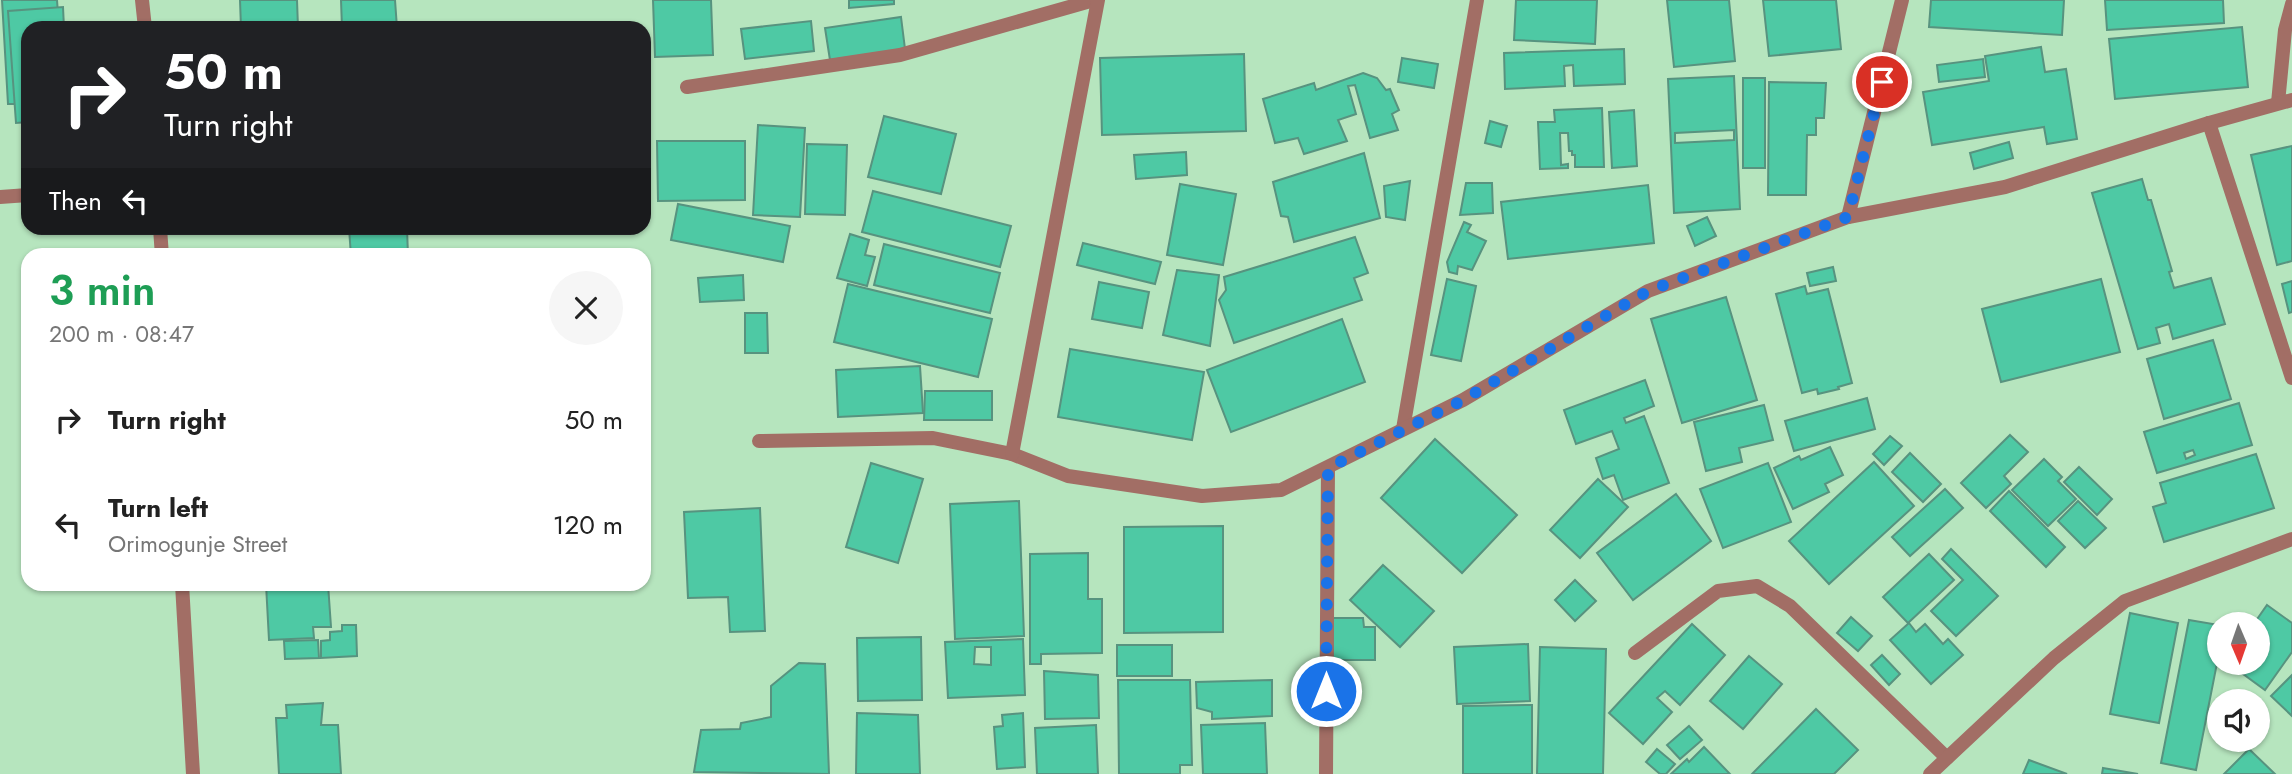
<!DOCTYPE html>
<html lang="en">
<head>
<meta charset="utf-8">
<style>
  body { margin:0; font-family:Jost,sans-serif; background:#f6f6f6; color:#222; height:100vh; display:flex; flex-direction:column; font-size:26px; white-space:nowrap }
  * { box-sizing:border-box; margin:0 }
  p { font-size:23px; color:#767676 }
  .icon { flex:none; width:38px; height:38px; fill:none; stroke:currentColor; stroke-width:2; stroke-linecap:round; stroke-linejoin:round }
  .map { position:relative; flex:1; overflow:hidden }
  .drawer { position:absolute; left:21px; top:248px; width:630px; height:343px; display:flex; flex-direction:column; background:#fff; border-radius:21px; box-shadow:0 2px 5px #0004 }
  .drawer>* { flex:none }
  .top-card { position:absolute; left:21px; top:21px; width:630px; height:214px; border-radius:21px; box-shadow:0 2px 5px #0004; background:#202124; color:#fff; overflow:hidden }
  .needle { width:46px; rotate:178deg }
  .tools { position:absolute; left:2207px; top:612px; display:grid; gap:14px }
  .tools a { display:grid; place-items:center; width:63px; height:63px; border-radius:50%; background:#fff; box-shadow:0 2px 5px #0004; font-size:35px }
  .pin { position:absolute; display:grid; place-items:center; width:60px; height:60px; color:#fff; margin:-30px; border:4px solid #fff; border-radius:50%; box-shadow:0 2px 7px #0007 }
  .me { position:absolute; width:77px; margin:-38px; rotate:0deg; stroke-linejoin:round; filter:drop-shadow(0 0 5px #0008) }
  .turn { display:flex; align-items:center; gap:24px; height:147px; padding:0 28px; font-size:32px }
  .turn .icon { width:91px; height:91px; stroke-width:2.5 }
  .turn b { display:block; font-size:49px; line-height:60px }
  .then { display:flex; align-items:center; height:66px; padding:0 28px; background:#0003; gap:14px; font-size:26px }
  .round { display:grid; place-items:center; flex:none; width:74px; height:74px; border-radius:37px; background:#f6f6f6 }
  .head { display:flex; align-items:center; justify-content:space-between; height:119px; padding:0 28px }
  h1 { font-size:42px; font-weight:600; line-height:52px; color:#1e9e55 }
  ul { padding:0; list-style:none }
  li { display:flex; align-items:center; gap:21px; height:105px; padding:0 28px }
  li div { flex:1 }
  li b { display:block; font-size:26px }
  li em { font-style:normal }
  .map>svg:first-child { display:block }
</style>
</head>
<body>
<div class="map">
<svg width="2292" height="774" viewBox="0 0 2292 774">
  <rect width="100%" height="100%" fill="#b6e5be"/>
  <g fill="#4ec9a4" stroke="#57937f" stroke-width="2" fill-rule="evenodd">
    <path d="M 2,0 L 57,0 L 59,28 L 28,28 L 28,108 L 20,109 L 20,104 L 8,104 Z"/>
    <path d="M 240,0 L 297,0 L 298,28 L 241,28 Z"/>
    <path d="M 341,0 L 395,0 L 397,28 L 342,28 Z"/>
    <path d="M 653,0 L 711,0 L 713,55 L 655,57 Z"/>
    <path d="M 849,0 L 894,0 L 894,4 L 849,8 Z"/>
    <path d="M 1516,0 L 1597,0 L 1595,44 L 1514,40 Z"/>
    <path d="M 1667,0 L 1729,0 L 1735,61 L 1674,67 Z"/>
    <path d="M 1763,0 L 1836,0 L 1841,49 L 1769,56 Z"/>
    <path d="M 1931,0 L 2064,0 L 2062,35 L 1929,27 Z"/>
    <path d="M 2105,0 L 2223,0 L 2224,23 L 2107,30 Z"/>
    <path d="M 63,7 L 64,28 L 28,28 L 28,122 L 16,123 L 8,11 Z"/>
    <path d="M 901,17 L 905,49 L 830,60 L 825,28 Z"/>
    <path d="M 811,21 L 814,51 L 745,59 L 741,29 Z"/>
    <path d="M 2242,27 L 2248,87 L 2115,99 L 2109,39 Z"/>
    <path d="M 2041,47 L 2045,72 L 2066,69 L 2077,139 L 2047,144 L 2044,127 L 1932,145 L 1923,92 L 1989,81 L 1985,56 Z"/>
    <path d="M 1624,49 L 1625,84 L 1574,86 L 1573,65 L 1564,66 L 1565,86 L 1505,89 L 1504,53 Z"/>
    <path d="M 1244,54 L 1246,131 L 1102,135 L 1100,58 Z"/>
    <path d="M 1402,58 L 1438,64 L 1434,88 L 1398,82 Z"/>
    <path d="M 1983,59 L 1985,77 L 1939,82 L 1937,65 Z"/>
    <path d="M 1363,73 L 1377,78 L 1386,90 L 1390,89 L 1399,110 L 1392,114 L 1398,130 L 1370,138 L 1355,85 L 1348,86 L 1356,114 L 1338,120 L 1347,141 L 1304,154 L 1298,138 L 1275,143 L 1263,99 L 1314,83 L 1316,90 Z"/>
    <path d="M 1734,76 L 1740,209 L 1674,213 L 1668,79 ZM 1734,130 L 1734,140 L 1675,143 L 1675,133 Z"/>
    <rect x="1743" y="78" width="22" height="90"/>
    <path d="M 1769,82 L 1826,83 L 1824,118 L 1816,118 L 1816,135 L 1807,135 L 1806,195 L 1768,195 Z"/>
    <path d="M 1602,108 L 1604,167 L 1575,167 L 1575,155 L 1572,155 L 1572,151 L 1569,151 L 1568,133 L 1560,133 L 1561,165 L 1568,164 L 1568,168 L 1540,169 L 1538,122 L 1555,122 L 1554,110 Z"/>
    <path d="M 1634,110 L 1637,166 L 1612,168 L 1609,112 Z"/>
    <path d="M 884,116 L 956,134 L 941,194 L 868,177 Z"/>
    <path d="M 1490,121 L 1507,126 L 1501,147 L 1485,143 Z"/>
    <path d="M 758,125 L 805,128 L 800,217 L 753,215 Z"/>
    <path d="M 657,141 L 745,141 L 745,200 L 658,201 Z"/>
    <path d="M 2009,142 L 2013,158 L 1974,169 L 1970,153 Z"/>
    <path d="M 807,144 L 847,145 L 845,215 L 805,214 Z"/>
    <path d="M 2292,146 L 2292,261 L 2277,265 L 2251,155 Z"/>
    <path d="M 1186,152 L 1187,175 L 1136,179 L 1134,155 Z"/>
    <path d="M 1364,153 L 1380,218 L 1294,242 L 1288,217 L 1281,216 L 1273,182 Z"/>
    <path d="M 2142,179 L 2148,200 L 2151,200 L 2172,271 L 2169,272 L 2174,288 L 2211,278 L 2225,324 L 2173,339 L 2169,324 L 2156,328 L 2160,343 L 2138,349 L 2092,193 Z"/>
    <path d="M 1410,181 L 1405,220 L 1386,217 L 1384,186 Z"/>
    <path d="M 1466,183 L 1492,183 L 1493,213 L 1460,215 Z"/>
    <path d="M 1180,184 L 1236,194 L 1223,265 L 1167,255 Z"/>
    <path d="M 1648,185 L 1654,243 L 1508,259 L 1501,202 Z"/>
    <path d="M 873,191 L 1011,226 L 1000,267 L 862,232 Z"/>
    <path d="M 678,204 L 790,226 L 783,262 L 671,240 Z"/>
    <path d="M 1707,217 L 1716,236 L 1695,246 L 1687,226 Z"/>
    <path d="M 1464,222 L 1471,225 L 1467,232 L 1486,241 L 1472,270 L 1458,266 L 1457,274 L 1449,272 L 1447,262 Z"/>
    <path d="M 349,228 L 407,228 L 408,256 L 351,256 Z"/>
    <path d="M 850,234 L 869,240 L 865,255 L 875,257 L 867,286 L 837,278 Z"/>
    <path d="M 1355,237 L 1368,273 L 1354,278 L 1362,300 L 1234,343 L 1219,300 L 1226,290 L 1224,277 Z"/>
    <path d="M 1083,243 L 1161,262 L 1155,284 L 1077,265 Z"/>
    <path d="M 884,244 L 1000,273 L 990,313 L 874,285 Z"/>
    <path d="M 1833,267 L 1836,281 L 1810,286 L 1807,273 Z"/>
    <path d="M 1177,270 L 1219,275 L 1210,346 L 1163,335 Z"/>
    <path d="M 743,275 L 744,300 L 700,302 L 698,278 Z"/>
    <path d="M 1447,279 L 1476,286 L 1461,361 L 1431,355 Z"/>
    <path d="M 2101,279 L 2120,352 L 2001,382 L 1982,309 Z"/>
    <path d="M 2292,281 L 2292,312 L 2289,313 L 2282,284 Z"/>
    <path d="M 1099,282 L 1149,292 L 1142,328 L 1092,319 Z"/>
    <path d="M 848,284 L 992,319 L 978,377 L 834,342 Z"/>
    <path d="M 1805,286 L 1807,294 L 1828,289 L 1852,383 L 1838,387 L 1839,389 L 1818,394 L 1817,389 L 1802,393 L 1776,294 Z"/>
    <path d="M 1726,297 L 1757,400 L 1682,423 L 1651,319 Z"/>
    <path d="M 745,313 L 767,313 L 768,353 L 745,353 Z"/>
    <path d="M 1342,319 L 1365,382 L 1231,432 L 1207,370 Z"/>
    <path d="M 2213,340 L 2231,399 L 2164,419 L 2147,359 Z"/>
    <path d="M 1070,349 L 1204,372 L 1192,440 L 1058,417 Z"/>
    <path d="M 920,366 L 923,413 L 838,417 L 836,370 Z"/>
    <path d="M 1645,380 L 1654,406 L 1624,418 L 1626,423 L 1644,416 L 1669,483 L 1623,500 L 1614,475 L 1603,479 L 1596,458 L 1619,449 L 1612,431 L 1576,444 L 1564,410 Z"/>
    <path d="M 925,391 L 992,391 L 992,420 L 924,420 Z"/>
    <path d="M 1867,398 L 1875,429 L 1794,451 L 1785,421 Z"/>
    <path d="M 2239,403 L 2252,445 L 2157,473 L 2144,432 ZM 2193,450 L 2195,455 L 2186,459 L 2184,453 Z"/>
    <path d="M 1764,405 L 1773,440 L 1739,448 L 1742,462 L 1706,471 L 1694,422 Z"/>
    <path d="M 2010,435 L 2028,452 L 2004,476 L 2011,484 L 1986,508 L 1961,483 Z"/>
    <path d="M 1890,436 L 1902,446 L 1884,465 L 1873,454 Z"/>
    <path d="M 1435,439 L 1517,515 L 1462,573 L 1381,498 Z"/>
    <path d="M 1830,447 L 1843,475 L 1825,484 L 1829,492 L 1793,509 L 1774,468 L 1799,456 L 1801,460 Z"/>
    <path d="M 1910,453 L 1941,484 L 1923,502 L 1892,472 Z"/>
    <path d="M 2256,454 L 2274,508 L 2164,542 L 2153,507 L 2166,503 L 2160,483 Z"/>
    <path d="M 2044,459 L 2062,477 L 2058,481 L 2076,499 L 2048,526 L 2012,490 Z"/>
    <path d="M 1874,462 L 1914,506 L 1829,584 L 1789,541 Z"/>
    <path d="M 871,463 L 923,479 L 898,563 L 846,547 Z"/>
    <path d="M 1768,463 L 1791,522 L 1723,548 L 1700,489 Z"/>
    <path d="M 2079,467 L 2112,499 L 2097,515 L 2064,482 Z"/>
    <path d="M 1598,479 L 1628,507 L 1580,558 L 1550,530 Z"/>
    <path d="M 1945,489 L 1963,508 L 1910,556 L 1892,537 Z"/>
    <path d="M 2009,491 L 2065,547 L 2046,567 L 1990,511 Z"/>
    <path d="M 1676,494 L 1711,541 L 1633,600 L 1597,553 Z"/>
    <path d="M 1019,501 L 1024,636 L 955,639 L 950,504 Z"/>
    <path d="M 2078,501 L 2106,528 L 2085,548 L 2058,521 Z"/>
    <path d="M 760,508 L 765,631 L 730,632 L 728,597 L 688,598 L 684,512 Z"/>
    <path d="M 1223,526 L 1223,632 L 1124,633 L 1124,527 Z"/>
    <path d="M 1951,549 L 1998,596 L 1956,636 L 1931,611 L 1963,580 L 1942,559 Z"/>
    <path d="M 1088,553 L 1088,599 L 1102,599 L 1102,653 L 1041,654 L 1041,664 L 1030,664 L 1030,554 Z"/>
    <path d="M 1929,554 L 1954,580 L 1908,623 L 1883,597 Z"/>
    <path d="M 1383,565 L 1434,611 L 1400,647 L 1350,600 Z"/>
    <path d="M 1575,580 L 1596,601 L 1575,621 L 1555,600 Z"/>
    <path d="M 266,584 L 328,584 L 331,627 L 313,627 L 314,638 L 269,640 Z"/>
    <path d="M 2267,605 L 2292,623 L 2292,652 L 2265,690 L 2228,663 L 2258,663 L 2258,625 L 2253,625 Z"/>
    <path d="M 2130,613 L 2178,623 L 2159,723 L 2110,714 Z"/>
    <path d="M 1851,617 L 1872,636 L 1858,651 L 1837,633 Z"/>
    <path d="M 1333,618 L 1363,618 L 1364,627 L 1375,627 L 1375,660 L 1333,660 Z"/>
    <path d="M 2189,620 L 2219,625 L 2219,653 L 2196,770 L 2161,763 Z"/>
    <path d="M 1909,623 L 1916,632 L 1925,624 L 1943,644 L 1948,639 L 1963,655 L 1931,684 L 1890,640 Z"/>
    <path d="M 1692,624 L 1725,655 L 1680,705 L 1665,691 L 1657,698 L 1672,712 L 1643,744 L 1609,713 Z"/>
    <path d="M 342,625 L 356,625 L 357,656 L 321,658 L 321,641 L 330,640 L 330,632 L 342,631 Z"/>
    <path d="M 921,637 L 922,700 L 858,701 L 857,638 Z"/>
    <path d="M 1023,639 L 1025,695 L 948,698 L 945,642 ZM 975,647 L 991,647 L 991,665 L 974,664 Z"/>
    <path d="M 318,640 L 319,658 L 285,659 L 284,641 Z"/>
    <path d="M 1528,644 L 1530,701 L 1457,704 L 1454,647 Z"/>
    <rect x="1117" y="645" width="55" height="31"/>
    <path d="M 1540,647 L 1606,649 L 1603,774 L 1537,774 Z"/>
    <path d="M 1882,655 L 1900,674 L 1889,685 L 1871,665 Z"/>
    <path d="M 1749,656 L 1782,684 L 1743,729 L 1710,701 Z"/>
    <path d="M 799,663 L 825,664 L 829,774 L 694,772 L 701,730 L 740,729 L 741,723 L 771,717 L 771,686 Z"/>
    <path d="M 1044,671 L 1098,675 L 1099,718 L 1045,719 Z"/>
    <path d="M 2292,675 L 2292,716 L 2271,696 Z"/>
    <path d="M 1118,680 L 1190,680 L 1192,765 L 1180,765 L 1180,774 L 1119,774 Z"/>
    <path d="M 1272,680 L 1272,716 L 1212,719 L 1212,712 L 1197,708 L 1196,682 Z"/>
    <path d="M 323,703 L 321,725 L 338,725 L 341,774 L 279,774 L 276,718 L 287,718 L 286,705 Z"/>
    <path d="M 1532,705 L 1532,774 L 1463,774 L 1463,706 Z"/>
    <path d="M 1816,709 L 1858,750 L 1834,774 L 1752,774 Z"/>
    <path d="M 857,713 L 918,715 L 920,774 L 856,774 Z"/>
    <path d="M 1023,713 L 1025,767 L 997,769 L 994,727 L 1003,726 L 1002,715 Z"/>
    <path d="M 1265,723 L 1267,774 L 1203,774 L 1201,725 Z"/>
    <path d="M 1096,725 L 1098,774 L 1037,774 L 1035,728 Z"/>
    <path d="M 1689,726 L 1702,740 L 1680,759 L 1667,745 Z"/>
    <path d="M 1704,747 L 1730,774 L 1671,774 L 1687,759 L 1689,762 Z"/>
    <path d="M 1657,749 L 1675,764 L 1666,774 L 1660,774 L 1646,762 Z"/>
    <path d="M 2249,749 L 2275,774 L 2224,774 Z"/>
    <path d="M 2029,760 L 2067,774 L 2023,774 Z"/>
    <path d="M 2103,768 L 2138,774 L 2102,774 Z"/>
  </g>
  <g fill="none" stroke-linecap="round" stroke-linejoin="round">
    <path stroke="#a26e65" stroke-width="14" d="M 0,197 L 28,195"/>
    <g stroke="#a26e65" stroke-width="14">
      <path d="M 142,0 L 145,28"/>
      <path d="M 687,87 L 900,55 L 1094,0"/>
      <path d="M 2278,103 L 2285,30 L 2292,4"/>
      <path d="M 2209,123 L 2292,378"/>
      <path d="M 1848,217 L 1902,0"/>
      <path d="M 160,228 L 162,256"/>
      <path d="M 1403,429 L 1477,0"/>
      <path d="M 759,441 L 933,438 L 1012,454 L 1068,476 L 1202,496 L 1281,490 L 1463,400 L 1648,291 L 1848,217 L 2005,187 L 2209,123 L 2292,100"/>
      <path d="M 1012,454 L 1098,0"/>
      <path d="M 182,584 L 193,774"/>
      <path d="M 1635,653 L 1718,591 L 1757,586 L 1790,606 L 1947,758"/>
      <path d="M 1326,774 L 1328,468"/>
      <path d="M 1930,774 L 2054,658 L 2125,601 L 2292,539"/>
    </g>
  </g>
  <g fill="none" stroke-linecap="round" stroke-linejoin="round">
    <path stroke="#1a73e8" stroke-width="12" stroke-dasharray="0 21.6" d="M 1326,691 L 1328,468 L 1463,400 L 1648,291 L 1848,217 L 1882,82"/>
  </g>
</svg>
<div class="tools">
<a><svg class="needle" viewBox="-14 -14 28 28"><path d="M0-13l5 13h-10z" fill="#e53935"/><path d="M0 13l5-13h-10z" fill="#767676"/></svg></a>
<a><svg class="icon" aria-label="sound" viewBox="0 0 24 24"><path d="M4 9h4l5-4v14l-5-4H4zM17 9q2 3 0 6"/></svg></a>
</div>
<div class="pin" style="left:1882px;top:82px;background:#d93025"><svg class="icon" aria-label="arrive" viewBox="0 0 24 24"><path d="M6 21V4h12l-3 4 3 4H6"/></svg></div>
<svg class="me" style="left:1326px;top:691px" viewBox="-20 -20 40 40"><circle r="17" fill="#1a73e8" stroke="#fff" stroke-width="3"/><path d="M0-11L8 9 0 5-8 9z" fill="#fff"/></svg>
<div class="top-card">
<div class="turn"><svg class="icon" aria-label="right" viewBox="0 0 24 24"><path d="M7 20v-9h11M14 6l5 5-5 5"/></svg><div><b>50 m</b>Turn right</div></div>
<div class="then">Then<svg class="icon" aria-label="left" viewBox="0 0 24 24"><path d="M17 20v-9H6M10 6l-5 5 5 5"/></svg></div>
</div>
<section class="drawer">
<div class="head"><div><h1>3 min</h1><p>200 m · 08:47</p></div><a class="round"><svg class="icon" aria-label="close" viewBox="0 0 24 24"><path d="M6 6l12 12M18 6L6 18"/></svg></a></div>
<ul>
<li><svg class="icon" aria-label="right" viewBox="0 0 24 24"><path d="M7 20v-9h11M14 6l5 5-5 5"/></svg><div><b>Turn right</b></div><em>50 m</em></li>
<li><svg class="icon" aria-label="left" viewBox="0 0 24 24"><path d="M17 20v-9H6M10 6l-5 5 5 5"/></svg><div><b>Turn left</b><p>Orimogunje Street</p></div><em>120 m</em></li>
</ul>
</section>
</div>
</body>
</html>
